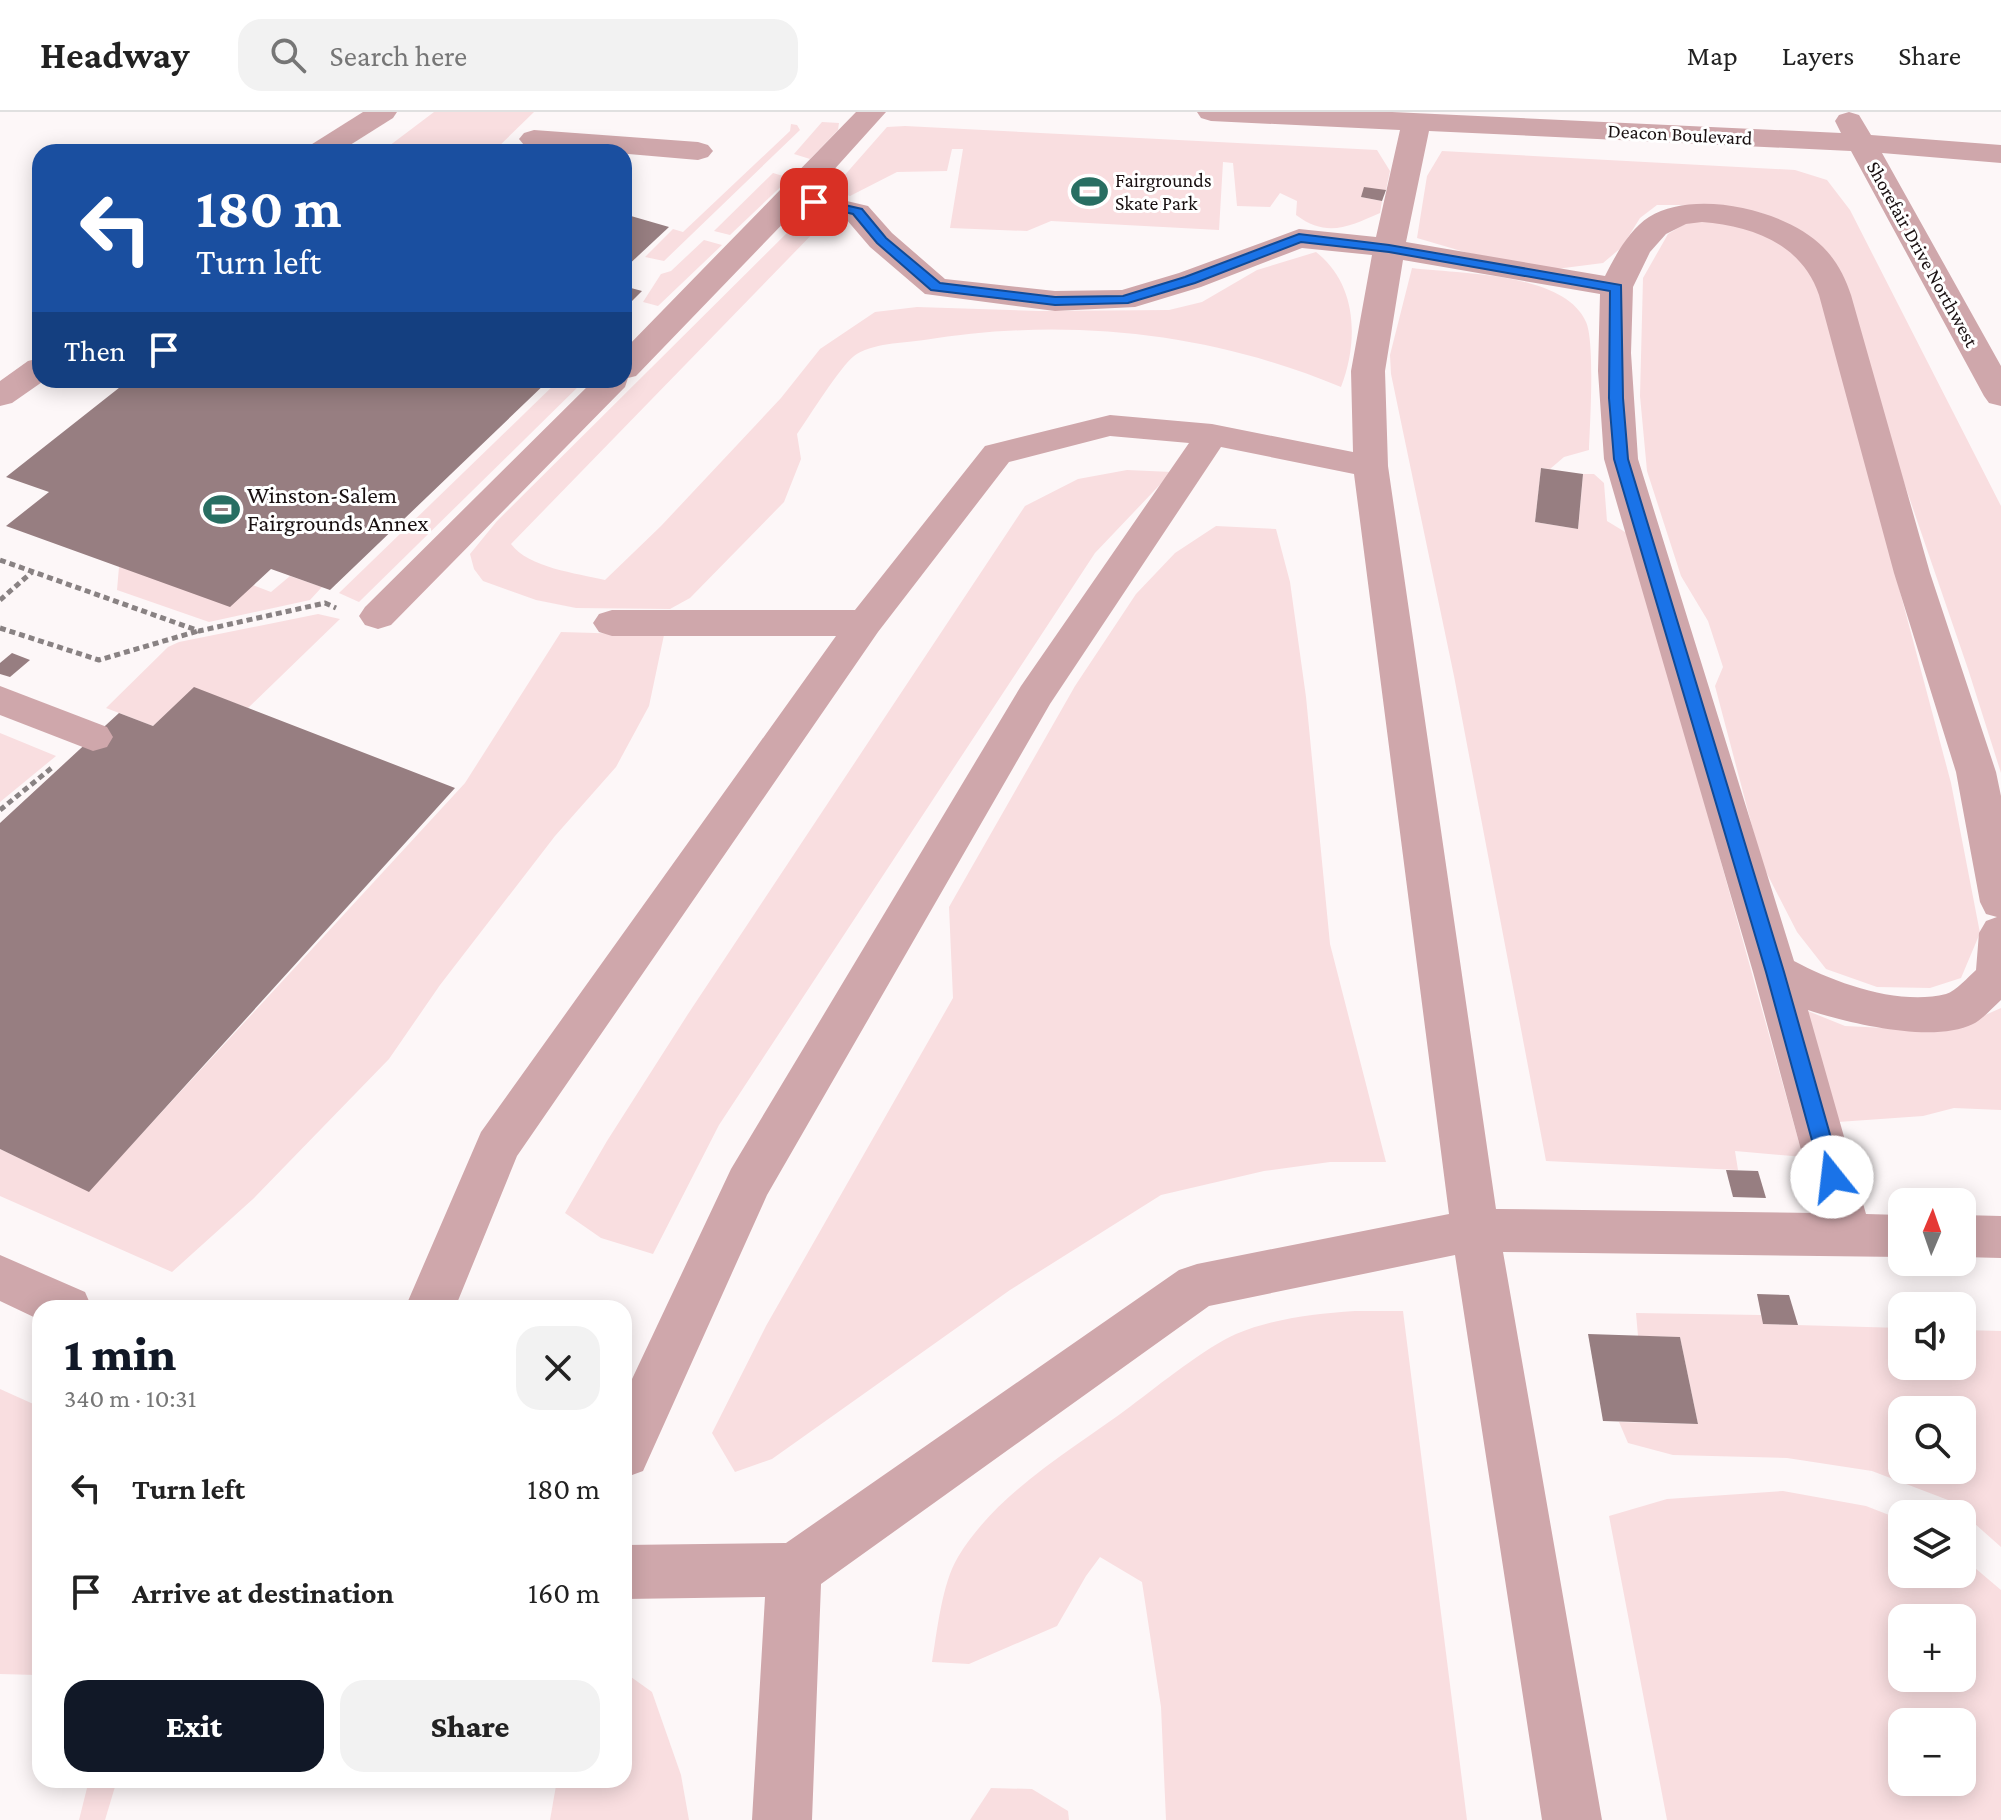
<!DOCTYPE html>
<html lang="en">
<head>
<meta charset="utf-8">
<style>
  body { margin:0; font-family:"Crimson Pro",serif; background:#f2f2f2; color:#222; height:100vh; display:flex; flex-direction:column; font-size:30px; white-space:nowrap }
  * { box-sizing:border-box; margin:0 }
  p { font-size:26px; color:#767676 }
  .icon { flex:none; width:44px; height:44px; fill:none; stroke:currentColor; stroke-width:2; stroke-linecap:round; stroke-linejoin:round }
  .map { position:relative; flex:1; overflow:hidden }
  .side { position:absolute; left:32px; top:1188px; width:600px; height:488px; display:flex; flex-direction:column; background:#fff; border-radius:24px; box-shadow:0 4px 20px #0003 }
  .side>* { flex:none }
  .banner { position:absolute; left:32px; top:32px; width:600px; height:244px; border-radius:24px; box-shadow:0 4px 20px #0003; background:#1a4fa0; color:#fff; overflow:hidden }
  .needle { width:52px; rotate:2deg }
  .tools { position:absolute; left:1888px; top:1076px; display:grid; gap:16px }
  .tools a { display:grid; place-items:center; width:88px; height:88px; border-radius:16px; background:#fff; box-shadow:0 4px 20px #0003; font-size:40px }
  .pin { position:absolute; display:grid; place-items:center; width:68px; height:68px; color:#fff; margin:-34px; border-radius:16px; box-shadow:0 4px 12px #0006 }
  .me { position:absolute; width:88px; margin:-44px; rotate:344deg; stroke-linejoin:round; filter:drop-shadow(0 0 6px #0008) }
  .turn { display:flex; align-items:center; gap:28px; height:168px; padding:0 32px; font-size:36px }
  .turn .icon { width:104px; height:104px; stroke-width:2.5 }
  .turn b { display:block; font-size:56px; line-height:68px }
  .then { display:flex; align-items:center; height:76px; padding:0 32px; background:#0003; gap:16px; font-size:30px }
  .round { display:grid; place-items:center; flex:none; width:84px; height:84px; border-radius:24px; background:#f2f2f2 }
  .overview { display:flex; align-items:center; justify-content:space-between; height:136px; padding:0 32px }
  h1 { font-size:48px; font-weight:800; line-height:60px; color:#111827 }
  .button { display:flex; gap:16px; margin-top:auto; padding:16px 32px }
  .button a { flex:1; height:92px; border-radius:24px; background:#111827; color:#fff; font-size:32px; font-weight:800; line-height:92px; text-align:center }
  .button a+a { background:#f2f2f2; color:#222 }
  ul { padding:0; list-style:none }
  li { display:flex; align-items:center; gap:24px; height:104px; padding:0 32px }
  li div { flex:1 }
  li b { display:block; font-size:30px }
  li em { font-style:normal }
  header { display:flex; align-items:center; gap:48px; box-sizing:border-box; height:112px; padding:0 40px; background:#fff; border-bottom:2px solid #e0e0e0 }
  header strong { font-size:38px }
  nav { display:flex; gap:44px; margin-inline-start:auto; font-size:28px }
  .search { width:560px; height:72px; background:#f2f2f2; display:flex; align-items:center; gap:20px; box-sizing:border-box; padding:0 28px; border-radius:24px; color:#767676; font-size:30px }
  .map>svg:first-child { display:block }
</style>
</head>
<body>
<header>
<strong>Headway</strong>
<div class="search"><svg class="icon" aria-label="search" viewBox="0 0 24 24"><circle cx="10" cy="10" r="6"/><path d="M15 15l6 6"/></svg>Search here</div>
<nav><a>Map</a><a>Layers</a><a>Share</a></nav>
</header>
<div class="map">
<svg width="2001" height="1708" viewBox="0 0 2001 1708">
  <rect width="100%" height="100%" fill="#fdf7f8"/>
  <g fill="#f9dee0" fill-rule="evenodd">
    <path d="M 434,0 L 534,0 L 493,40 L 475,37 L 472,40 L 399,40 L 389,34 Z"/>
    <path d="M 822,10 L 839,11 L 838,18 L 810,47 L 794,42 Z"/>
    <path d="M 791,12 L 797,13 L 800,18 L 664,149 L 645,145 L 673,117 L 683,120 L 790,19 Z"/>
    <path d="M 905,14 L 1377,38 L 1390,59 L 1386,78 L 1361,85 L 1382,89 L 1380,101 C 1348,115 1327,126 1296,103 L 1297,89 L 1280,81 L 1270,95 L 1237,94 L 1233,51 L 1223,50 L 1219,118 L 1051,109 L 1027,119 L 950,116 L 963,37 L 952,37 L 947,59 L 897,60 L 850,84 L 841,81 L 836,73 L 887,15 Z"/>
    <path d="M 1442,39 L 1795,58 L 1827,68 L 1850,98 L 2001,394 L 2001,661 L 1968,557 L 1825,140 L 1762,101 L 1713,93 L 1657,93 L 1640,106 L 1622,135 L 1603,151 L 1556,157 L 1468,141 L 1417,126 L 1427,64 Z"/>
    <path d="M 773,61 L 790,66 L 730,123 L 714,119 Z"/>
    <path d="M 814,105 L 825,106 L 823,111 L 511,432 C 529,456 576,461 605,468 L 661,414 L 781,286 L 820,237 L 875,200 L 917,195 L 1039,199 L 1169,198 L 1202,190 L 1257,158 L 1316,140 C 1357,172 1359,228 1341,275 C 1209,220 1066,205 924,228 C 904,231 871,231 854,244 C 840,255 809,305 797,322 L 801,347 L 784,390 L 690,486 L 670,497 L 576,496 L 536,488 L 483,469 L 474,457 L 470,442 L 497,409 L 800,108 Z"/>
    <path d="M 1707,107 L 1773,121 L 1814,157 L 1951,671 L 1980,821 L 1961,866 L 1930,876 L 1877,875 L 1826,857 L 1797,820 L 1762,752 L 1715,574 L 1723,555 L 1708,509 L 1681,464 L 1647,359 L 1640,284 L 1643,166 L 1668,122 L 1685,112 Z"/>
    <path d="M 704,128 L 722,133 L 658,194 L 643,190 L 661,162 L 671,159 Z"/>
    <path d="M 1412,156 C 1459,162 1564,160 1586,210 C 1595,229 1590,312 1589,338 L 1564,345 L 1550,357 L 1541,356 L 1535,410 L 1578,417 L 1583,362 L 1594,362 L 1604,371 L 1607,409 L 1630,423 L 1803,1045 L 1735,1039 L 1738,1058 L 1546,1049 L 1454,564 L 1391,262 L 1390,243 Z"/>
    <path d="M 559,268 L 585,268 L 359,490 L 339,481 Z"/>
    <path d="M 1127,358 L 1172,360 L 1095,441 L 719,1013 L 653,1142 L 601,1126 L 565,1101 L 607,1029 L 688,902 L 1025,394 L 1078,367 Z"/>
    <path d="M 1216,414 L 1276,417 L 1290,470 L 1306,585 L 1330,832 L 1386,1050 L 1330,1050 L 1264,1059 L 1161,1083 L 1010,1178 L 772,1347 L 735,1360 L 712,1321 L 766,1214 L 953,886 L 949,795 L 1075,574 L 1136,482 L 1175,441 Z"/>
    <path d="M 119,455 L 253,473 L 271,480 L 290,464 L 322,475 L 310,488 L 209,510 L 117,478 Z"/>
    <path d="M 318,502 L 340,507 L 248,596 L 194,576 L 153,614 L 106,596 L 168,535 L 179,530 Z"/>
    <path d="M 561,520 L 664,523 L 649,594 L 616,655 L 555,724 L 440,873 L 389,947 L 253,1087 L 172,1160 L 0,1084 L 0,1037 L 89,1079 L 465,671 Z"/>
    <path d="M 0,621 L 56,644 L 0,690 Z"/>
    <path d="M 1793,893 L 1845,914 L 1886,916 L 1974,908 L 2001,896 L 2001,998 L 1954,996 L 1923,1004 L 1824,1011 Z"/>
    <path d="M 1355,1199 L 1403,1199 L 1467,1708 L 1166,1708 L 1161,1595 L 1142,1470 L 1100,1445 L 1086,1464 L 1057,1514 L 969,1552 L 932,1550 C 937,1520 942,1471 958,1445 C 997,1380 1072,1338 1131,1294 C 1159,1273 1206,1235 1236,1222 C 1275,1206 1314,1202 1355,1199 Z"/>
    <path d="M 1636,1201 L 1761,1203 L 1764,1212 L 1902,1216 L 1902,1254 L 1962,1254 L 1962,1218 L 2001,1219 L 2001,1435 L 1948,1388 L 1872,1359 L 1787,1346 L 1673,1343 L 1628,1331 L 1619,1310 L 1698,1312 L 1680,1225 L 1638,1224 ZM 1902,1298 L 1962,1298 L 1962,1358 L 1902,1358 Z"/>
    <path d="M 0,1277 L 40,1295 L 40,1552 L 36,1563 L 0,1562 Z"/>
    <path d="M 1783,1379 L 1866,1394 L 1902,1408 L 1902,1462 L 1962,1462 L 1962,1445 L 2001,1478 L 2001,1708 L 1667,1708 L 1609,1404 L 1667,1387 ZM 1902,1506 L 1962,1506 L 1962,1566 L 1902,1566 ZM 1902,1610 L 1962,1610 L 1962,1670 L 1902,1670 Z"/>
    <path d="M 624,1560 L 652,1580 L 681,1663 L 689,1708 L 550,1708 L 557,1668 L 624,1668 Z"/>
    <path d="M 89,1668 L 117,1668 L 105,1708 L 79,1708 Z"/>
    <path d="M 991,1676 L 1032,1677 L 1068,1699 L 1069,1708 L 970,1708 Z"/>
  </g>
  <g fill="#977e81">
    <path d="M 1364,75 L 1386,78 L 1382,89 L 1361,85 Z"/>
    <path d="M 624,102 L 669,115 L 624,157 Z"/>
    <path d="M 624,162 L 631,176 L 642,179 L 624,197 Z"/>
    <path d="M 129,268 L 549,268 L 330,478 L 271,457 L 230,495 L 6,414 L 49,380 L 6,365 Z"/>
    <path d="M 1541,356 L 1583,362 L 1578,417 L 1535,410 Z"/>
    <path d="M 12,541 L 30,548 L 10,565 L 0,562 L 0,551 Z"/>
    <path d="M 194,575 L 455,676 L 89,1080 L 0,1037 L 0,711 L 119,601 L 153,614 Z"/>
    <path d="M 1726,1058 L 1758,1059 L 1766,1086 L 1733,1085 Z"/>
    <path d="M 1757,1182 L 1789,1183 L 1798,1213 L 1763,1212 Z"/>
    <path d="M 1588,1222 L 1680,1225 L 1698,1312 L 1603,1309 Z"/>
  </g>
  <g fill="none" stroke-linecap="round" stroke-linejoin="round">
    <g stroke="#898283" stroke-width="5" stroke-dasharray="6 4" stroke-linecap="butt">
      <path d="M 0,448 L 199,519 L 325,491 L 336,496"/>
      <path d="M 0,488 L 32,460"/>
      <path d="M 0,516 L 99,548 L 198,519"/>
      <path d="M 0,698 L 54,654"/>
    </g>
    <g fill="#cfa7ab" fill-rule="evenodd">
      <path d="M 363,0 L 397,0 L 393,6 L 339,40 L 304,40 L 309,34 Z"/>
      <path d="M 856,0 L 886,0 L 813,81 L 868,94 L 892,121 L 945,167 L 1055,179 L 1122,178 L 1179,161 L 1299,117 L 1376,125 L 1400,18 L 1211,9 L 1201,6 L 1197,0 L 1392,0 L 1841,21 L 1835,9 L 1839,3 L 1849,0 L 1859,3 L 1871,23 L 2001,33 L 2001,51 L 1882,41 L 2001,254 L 2001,294 L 1989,291 L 1984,284 L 1851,39 L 1429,19 L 1406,130 L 1605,164 C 1615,144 1629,118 1649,105 C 1695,76 1787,98 1823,135 C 1837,149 1845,165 1851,183 L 1930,461 L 1996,660 L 2001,684 L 2001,888 C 1992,896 1983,907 1973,912 C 1933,932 1848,911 1808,898 L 1866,1102 L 1902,1103 L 1902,1145 L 1503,1140 L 1602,1708 L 1542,1708 L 1455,1143 L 1209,1194 L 821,1472 L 812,1708 L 752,1708 L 765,1485 L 624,1487 L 624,1433 L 786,1431 L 1179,1158 L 1197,1152 L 1449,1102 L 1354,362 L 1221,335 L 1050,592 L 767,1083 L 643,1359 L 624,1366 L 624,1284 L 731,1057 L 1021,574 L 1189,331 L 1110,324 L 1009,350 L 878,520 L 517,1044 L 455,1196 L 405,1196 L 481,1020 L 836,524 L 612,524 L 599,520 L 593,511 L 599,502 L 612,498 L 855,498 L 985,334 L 1110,303 L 1212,312 L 1353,340 L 1351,259 L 1372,143 L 1302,136 L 1201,175 L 1135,195 L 1055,199 L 925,182 L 870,135 L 846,107 L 799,95 L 636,264 L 628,266 L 625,275 L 391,513 L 378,517 L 365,513 L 359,504 L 365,495 L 594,268 L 624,268 L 624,238 ZM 1702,110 C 1752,114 1802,132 1819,183 L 1894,461 L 1956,660 L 1980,790 L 1986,802 L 1997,805 L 1986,809 L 1979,821 L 1976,858 C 1968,865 1956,879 1946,882 C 1899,894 1835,871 1794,849 L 1638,347 L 1631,241 L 1633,175 L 1650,140 L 1666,122 L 1686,112 ZM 1403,148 L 1600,182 L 1598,259 L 1604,347 L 1753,860 L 1818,1101 L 1496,1097 L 1388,354 L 1385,259 Z"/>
      <path d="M 534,18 L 698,30 L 708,33 L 713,39 L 708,45 L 698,48 L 524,33 L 519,27 L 524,21 Z"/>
      <path d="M 40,246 L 40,268 L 45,268 L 12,291 L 0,294 L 0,269 L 28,249 Z"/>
      <path d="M 0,574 L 107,615 L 113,625 L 107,635 L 93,639 L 0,603 Z"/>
      <path d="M 1962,1103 L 2001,1104 L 2001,1146 L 1962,1145 Z"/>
      <path d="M 0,1143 L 85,1180 L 92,1196 L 40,1196 L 40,1208 L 0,1189 Z"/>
    </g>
  </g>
  <path fill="#1a73e8" stroke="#114b97" stroke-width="2" d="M 814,86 L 862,97 L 886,126 L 940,171 L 1055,185 L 1123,184 L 1185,165 L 1299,122 L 1389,133 L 1621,173 L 1623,286 L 1628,347 L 1784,860 L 1842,1065 L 1839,1071 L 1832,1073 L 1825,1071 L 1822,1065 L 1766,860 L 1614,347 L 1609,286 L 1610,179 L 1389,140 L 1301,130 L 1195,171 L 1128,191 L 1055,193 L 931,178 L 877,131 L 853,102 L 810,92 L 808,90 Z"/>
  <defs>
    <symbol id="stadium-bare" viewBox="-9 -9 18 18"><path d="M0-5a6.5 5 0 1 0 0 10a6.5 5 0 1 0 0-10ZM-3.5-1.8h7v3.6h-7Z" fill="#286e62" stroke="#fff" stroke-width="2.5" paint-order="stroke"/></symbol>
  </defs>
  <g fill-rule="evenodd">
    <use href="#stadium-bare" x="1064" y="54" width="51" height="51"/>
    <use href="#stadium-bare" x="196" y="372" width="51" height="51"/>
  </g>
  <g text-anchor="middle" stroke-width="6" stroke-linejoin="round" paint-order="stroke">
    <g font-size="20" fill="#191011" stroke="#fff">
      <text transform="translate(1680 22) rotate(3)" y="7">Deacon Boulevard</text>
      <text transform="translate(1923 142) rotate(61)" y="7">Shorefair Drive Northwest</text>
    </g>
    <g font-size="20" fill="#191011" stroke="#fff" text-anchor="start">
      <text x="1115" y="75">Fairgrounds<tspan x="1115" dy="23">Skate Park</tspan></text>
    </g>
    <g font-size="24" fill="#191011" stroke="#fff" text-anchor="start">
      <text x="247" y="391">Winston-Salem<tspan x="247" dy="28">Fairgrounds Annex</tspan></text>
    </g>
  </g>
</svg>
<div class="tools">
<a><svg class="needle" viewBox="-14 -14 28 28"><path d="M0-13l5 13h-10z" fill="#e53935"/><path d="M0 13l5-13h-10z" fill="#767676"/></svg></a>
<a><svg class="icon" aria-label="sound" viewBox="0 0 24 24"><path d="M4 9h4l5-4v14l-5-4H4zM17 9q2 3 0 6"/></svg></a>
<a><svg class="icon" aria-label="search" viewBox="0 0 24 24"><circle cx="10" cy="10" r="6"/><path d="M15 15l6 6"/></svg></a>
<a><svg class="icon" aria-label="layers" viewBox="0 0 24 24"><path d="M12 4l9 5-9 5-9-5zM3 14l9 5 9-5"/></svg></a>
<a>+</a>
<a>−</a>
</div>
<div class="pin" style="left:814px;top:90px;background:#d93025"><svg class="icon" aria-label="arrive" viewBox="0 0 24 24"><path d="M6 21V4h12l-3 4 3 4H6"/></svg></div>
<svg class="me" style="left:1832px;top:1065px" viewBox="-20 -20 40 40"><circle r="19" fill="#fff"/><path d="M0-13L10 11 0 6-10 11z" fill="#1a73e8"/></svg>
<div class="banner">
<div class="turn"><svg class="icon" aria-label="left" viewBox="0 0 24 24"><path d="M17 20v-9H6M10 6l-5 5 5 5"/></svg><div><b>180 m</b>Turn left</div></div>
<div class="then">Then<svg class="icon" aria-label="arrive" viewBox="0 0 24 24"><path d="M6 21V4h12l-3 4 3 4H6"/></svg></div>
</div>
<section class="side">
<div class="overview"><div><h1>1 min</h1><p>340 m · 10:31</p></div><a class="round"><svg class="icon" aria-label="close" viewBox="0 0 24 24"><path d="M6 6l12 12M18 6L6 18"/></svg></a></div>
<ul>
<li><svg class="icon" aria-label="left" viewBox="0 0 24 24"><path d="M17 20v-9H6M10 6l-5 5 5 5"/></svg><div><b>Turn left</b></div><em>180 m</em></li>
<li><svg class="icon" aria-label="arrive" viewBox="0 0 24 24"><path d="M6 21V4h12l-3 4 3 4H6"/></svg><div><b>Arrive at destination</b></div><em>160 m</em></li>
</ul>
<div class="button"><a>Exit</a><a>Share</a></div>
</section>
</div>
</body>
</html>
